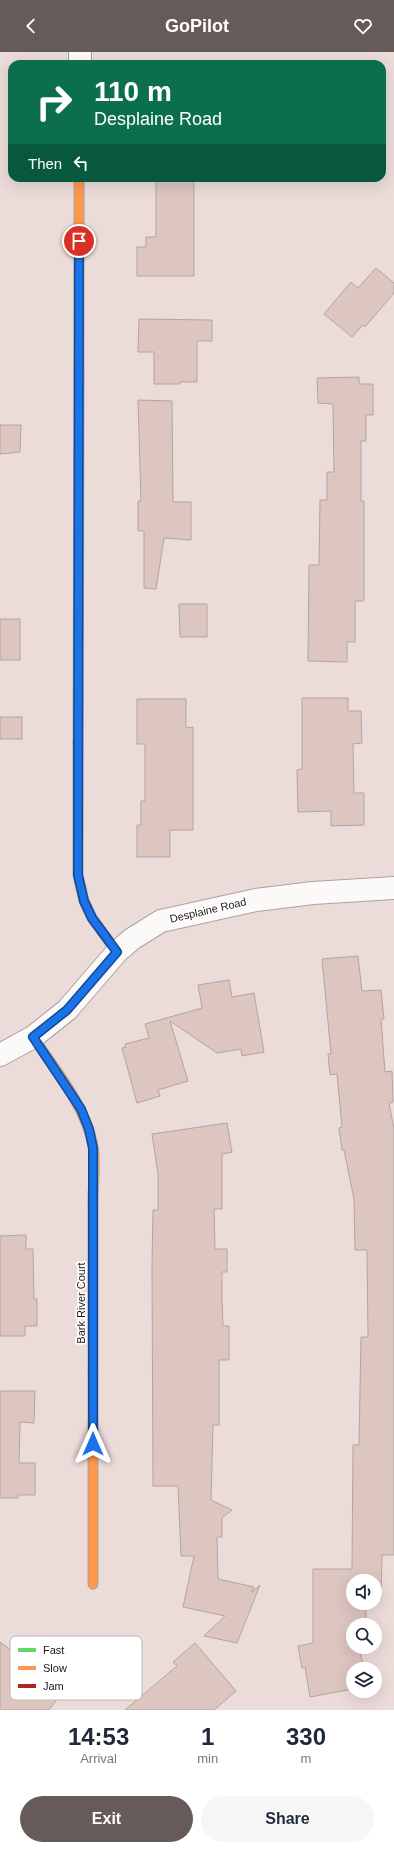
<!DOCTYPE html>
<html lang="en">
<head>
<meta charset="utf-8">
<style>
  body { margin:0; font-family:Arial,sans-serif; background:#f6f6f7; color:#1f2937; height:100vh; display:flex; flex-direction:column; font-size:15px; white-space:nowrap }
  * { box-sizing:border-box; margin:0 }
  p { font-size:13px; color:#747a83 }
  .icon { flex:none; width:22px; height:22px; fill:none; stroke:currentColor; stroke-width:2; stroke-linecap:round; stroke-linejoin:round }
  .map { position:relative; height:1658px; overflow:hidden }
  .side { display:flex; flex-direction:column; background:#fff; flex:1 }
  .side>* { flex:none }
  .hud { position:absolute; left:8px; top:8px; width:378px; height:122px; border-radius:12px; box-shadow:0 4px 16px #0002; background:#0b6e4f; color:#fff; overflow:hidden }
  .controls { position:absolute; left:346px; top:1522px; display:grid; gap:8px }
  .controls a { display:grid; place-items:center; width:36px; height:36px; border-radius:50%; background:#fff; box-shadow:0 4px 16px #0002; font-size:20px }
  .pin { position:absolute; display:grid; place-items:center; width:34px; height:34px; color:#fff; margin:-17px; border:2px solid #fff; border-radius:50%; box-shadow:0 1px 4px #0007 }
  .me { position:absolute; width:44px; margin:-22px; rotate:0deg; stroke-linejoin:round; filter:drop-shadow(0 0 3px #0008) }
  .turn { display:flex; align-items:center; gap:14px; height:84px; padding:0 20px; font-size:18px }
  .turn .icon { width:52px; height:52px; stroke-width:2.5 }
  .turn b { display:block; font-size:28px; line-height:34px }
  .then { display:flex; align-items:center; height:38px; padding:0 20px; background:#0003; gap:8px; font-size:15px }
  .eta { display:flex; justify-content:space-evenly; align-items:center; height:68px; text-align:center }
  .eta b { font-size:24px; font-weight:800; line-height:28px }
  .primary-button { display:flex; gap:8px; margin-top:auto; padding:8px 20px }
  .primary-button a { flex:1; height:46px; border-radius:24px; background:#675b59; color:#fff; font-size:16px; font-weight:800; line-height:46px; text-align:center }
  .primary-button a+a { background:#f6f6f7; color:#1f2937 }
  header { display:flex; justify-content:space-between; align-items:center; height:52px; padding:0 20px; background:#675b59; color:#fff; font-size:18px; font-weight:800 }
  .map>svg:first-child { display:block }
</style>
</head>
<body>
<header><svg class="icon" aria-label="back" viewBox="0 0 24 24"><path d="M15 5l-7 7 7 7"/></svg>GoPilot<svg class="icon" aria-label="heart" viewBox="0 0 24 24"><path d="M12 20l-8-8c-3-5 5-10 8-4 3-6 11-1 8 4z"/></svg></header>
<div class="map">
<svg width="394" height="1658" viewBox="0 0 394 1658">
  <rect width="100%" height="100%" fill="#ecdcd9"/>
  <g fill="#ddc5c0" stroke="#b1a5a3">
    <path d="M 156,126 L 194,126 L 194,224 L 137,224 L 137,195 L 146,195 L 146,185 L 156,185 Z"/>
    <path d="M 376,216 L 394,231 L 394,241 L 365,275 L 363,273 L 352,285 L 324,262 L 351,230 L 358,236 Z"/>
    <path d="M 139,267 L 212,268 L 212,289 L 197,289 L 197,330 L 180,330 L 180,332 L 154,332 L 154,300 L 138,300 Z"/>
    <path d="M 359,325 L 359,332 L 373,332 L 373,363 L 366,363 L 366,389 L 361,389 L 361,449 L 364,449 L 364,549 L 355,549 L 355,590 L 347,590 L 347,610 L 308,609 L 309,513 L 319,513 L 320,448 L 327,448 L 327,420 L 334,420 L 333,352 L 318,351 L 317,326 Z"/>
    <path d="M 138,348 L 172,349 L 173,450 L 191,450 L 191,488 L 164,486 L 156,537 L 144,536 L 144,479 L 138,479 L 138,449 L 141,449 Z"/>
    <path d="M 0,373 L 21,373 L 20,400 L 0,402 Z"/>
    <path d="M 179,552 L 207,552 L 207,585 L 180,585 Z"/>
    <rect x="0" y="567" width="20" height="41"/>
    <path d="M 302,646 L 348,646 L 348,659 L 361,659 L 362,691 L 353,692 L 354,741 L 364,741 L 364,773 L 331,774 L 331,759 L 298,760 L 297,718 L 302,717 Z"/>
    <path d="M 137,647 L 186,647 L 186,676 L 193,675 L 193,778 L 170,778 L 170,805 L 137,805 L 137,773 L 141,773 L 141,749 L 145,749 L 145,692 L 137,692 Z"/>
    <rect x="0" y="665" width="22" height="22"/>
    <path d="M 358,904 L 362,939 L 381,938 L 384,967 L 381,967 L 385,1020 L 392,1019 L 393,1050 L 389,1051 L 394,1077 L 394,1503 L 382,1503 L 381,1547 L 375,1547 L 375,1529 L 353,1529 L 353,1551 L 369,1551 L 369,1556 L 366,1556 L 366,1568 L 354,1570 L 353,1595 L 359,1595 L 364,1617 L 353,1617 L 353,1637 L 310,1645 L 305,1615 L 302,1616 L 298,1594 L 313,1591 L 313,1517 L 352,1517 L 353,1393 L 359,1393 L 361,1285 L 368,1285 L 367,1198 L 355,1198 L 354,1147 L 344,1098 L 342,1098 L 339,1076 L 342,1075 L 337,1022 L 330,1023 L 328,1002 L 331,1002 L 322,907 Z"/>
    <path d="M 229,928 L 232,945 L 254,941 L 264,1000 L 242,1004 L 241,997 L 217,1001 L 170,969 L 188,1029 L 158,1038 L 160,1044 L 137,1051 L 122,996 L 126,995 L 125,992 L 149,986 L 145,972 L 202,956 L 198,933 Z"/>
    <path d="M 227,1071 L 232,1100 L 222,1102 L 222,1157 L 214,1157 L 215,1197 L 227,1197 L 227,1220 L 222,1220 L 222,1249 L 223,1274 L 229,1274 L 229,1308 L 219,1308 L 219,1373 L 213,1373 L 211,1448 L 232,1458 L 222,1466 L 222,1485 L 217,1485 L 218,1527 L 254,1535 L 252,1540 L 260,1533 L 237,1591 L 204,1584 L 225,1564 L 183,1555 L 194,1504 L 181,1504 L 178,1434 L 153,1434 L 152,1213 L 153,1158 L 158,1158 L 158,1122 L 152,1082 Z"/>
    <path d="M 26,1183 L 26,1197 L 33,1197 L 34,1247 L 37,1247 L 37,1274 L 25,1274 L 25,1284 L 0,1284 L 0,1184 Z"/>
    <path d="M 0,1339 L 35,1339 L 34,1371 L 20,1370 L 19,1411 L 35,1411 L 35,1443 L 18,1443 L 18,1446 L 0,1446 Z"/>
    <path d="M 0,1590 L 64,1638 L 49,1658 L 0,1658 Z"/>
    <path d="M 195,1591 L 236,1639 L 214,1658 L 125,1658 L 177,1614 L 173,1610 Z"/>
  </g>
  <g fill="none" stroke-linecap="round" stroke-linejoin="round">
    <defs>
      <g id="street">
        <path d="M 80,12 L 80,0"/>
        <path d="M 0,1003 L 33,985 L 67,958 L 117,900 L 132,887 L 161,869 L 256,848 L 313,841 L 394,836"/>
      </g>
      <path id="fast" d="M 78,691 L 79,325"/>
      <g id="slow">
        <path d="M 79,325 L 79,126"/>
        <path d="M 33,985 C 56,1019 85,1053 93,1094 C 96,1111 93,1131 93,1149"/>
        <path d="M 93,1319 L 93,1532"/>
      </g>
      <g id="jam">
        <path d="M 78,691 L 78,823 L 84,849 L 92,866 L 117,900"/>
        <path d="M 93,1149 L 93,1319"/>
      </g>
    </defs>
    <use href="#street" stroke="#ada19e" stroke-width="24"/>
    <use href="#fast" stroke="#ada19e" stroke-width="11"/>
    <use href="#slow" stroke="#ada19e" stroke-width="11"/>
    <use href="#jam" stroke="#ada19e" stroke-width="11"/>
    <use href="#street" stroke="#fcfaf9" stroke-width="22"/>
    <use href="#fast" stroke="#63d668" stroke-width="9"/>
    <use href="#slow" stroke="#ff974d" stroke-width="9"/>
    <use href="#jam" stroke="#b3261e" stroke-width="9"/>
  </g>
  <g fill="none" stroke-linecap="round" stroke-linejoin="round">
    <defs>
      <path id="route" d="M 79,189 L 78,823 L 84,849 L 92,866 L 117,900 L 67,958 L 33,985 L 81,1057 L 89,1077 L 93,1096 L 93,1392"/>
    </defs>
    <use href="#route" stroke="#114b97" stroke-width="10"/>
    <use href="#route" stroke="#1a73e8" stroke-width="7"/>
  </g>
  <g text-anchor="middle" stroke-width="3.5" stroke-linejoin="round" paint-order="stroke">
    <g font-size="11" fill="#201614" stroke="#fff">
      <text transform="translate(208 858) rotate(-13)" y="4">Desplaine Road</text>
      <text transform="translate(81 1251) rotate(-90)" y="4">Bark River Court</text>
    </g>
  </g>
  <rect x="10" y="1584" width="132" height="64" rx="6" fill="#fff" stroke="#bcb9b8" stroke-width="1"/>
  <rect x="18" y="1596" width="18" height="4" fill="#63d668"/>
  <rect x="18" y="1614" width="18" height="4" fill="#ff974d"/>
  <rect x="18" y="1632" width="18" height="4" fill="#b3261e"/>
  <g font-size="11" fill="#201614">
    <text x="43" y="1602">Fast</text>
    <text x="43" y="1620">Slow</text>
    <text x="43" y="1638">Jam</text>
  </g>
</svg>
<div class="controls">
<a><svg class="icon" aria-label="sound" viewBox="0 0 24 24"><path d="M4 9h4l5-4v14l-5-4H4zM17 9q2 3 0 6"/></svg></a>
<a><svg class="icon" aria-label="search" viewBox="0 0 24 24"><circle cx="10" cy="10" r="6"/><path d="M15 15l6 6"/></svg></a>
<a><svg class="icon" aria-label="layers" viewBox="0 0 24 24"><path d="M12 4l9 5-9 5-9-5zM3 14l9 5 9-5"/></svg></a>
</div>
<div class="pin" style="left:79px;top:189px;background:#d93025"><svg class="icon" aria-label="arrive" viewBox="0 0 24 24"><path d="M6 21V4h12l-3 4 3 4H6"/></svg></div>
<svg class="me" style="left:93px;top:1392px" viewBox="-20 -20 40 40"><path d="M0-17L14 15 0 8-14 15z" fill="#1a73e8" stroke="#fff" stroke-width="4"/></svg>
<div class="hud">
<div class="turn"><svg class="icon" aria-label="right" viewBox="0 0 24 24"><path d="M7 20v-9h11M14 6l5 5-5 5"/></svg><div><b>110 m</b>Desplaine Road</div></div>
<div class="then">Then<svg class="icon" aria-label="left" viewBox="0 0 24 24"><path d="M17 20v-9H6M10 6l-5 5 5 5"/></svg></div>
</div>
</div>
<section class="side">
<div class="eta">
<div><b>14:53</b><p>Arrival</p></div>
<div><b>1</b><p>min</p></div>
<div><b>330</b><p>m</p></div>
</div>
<div class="primary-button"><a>Exit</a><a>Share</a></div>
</section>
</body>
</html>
